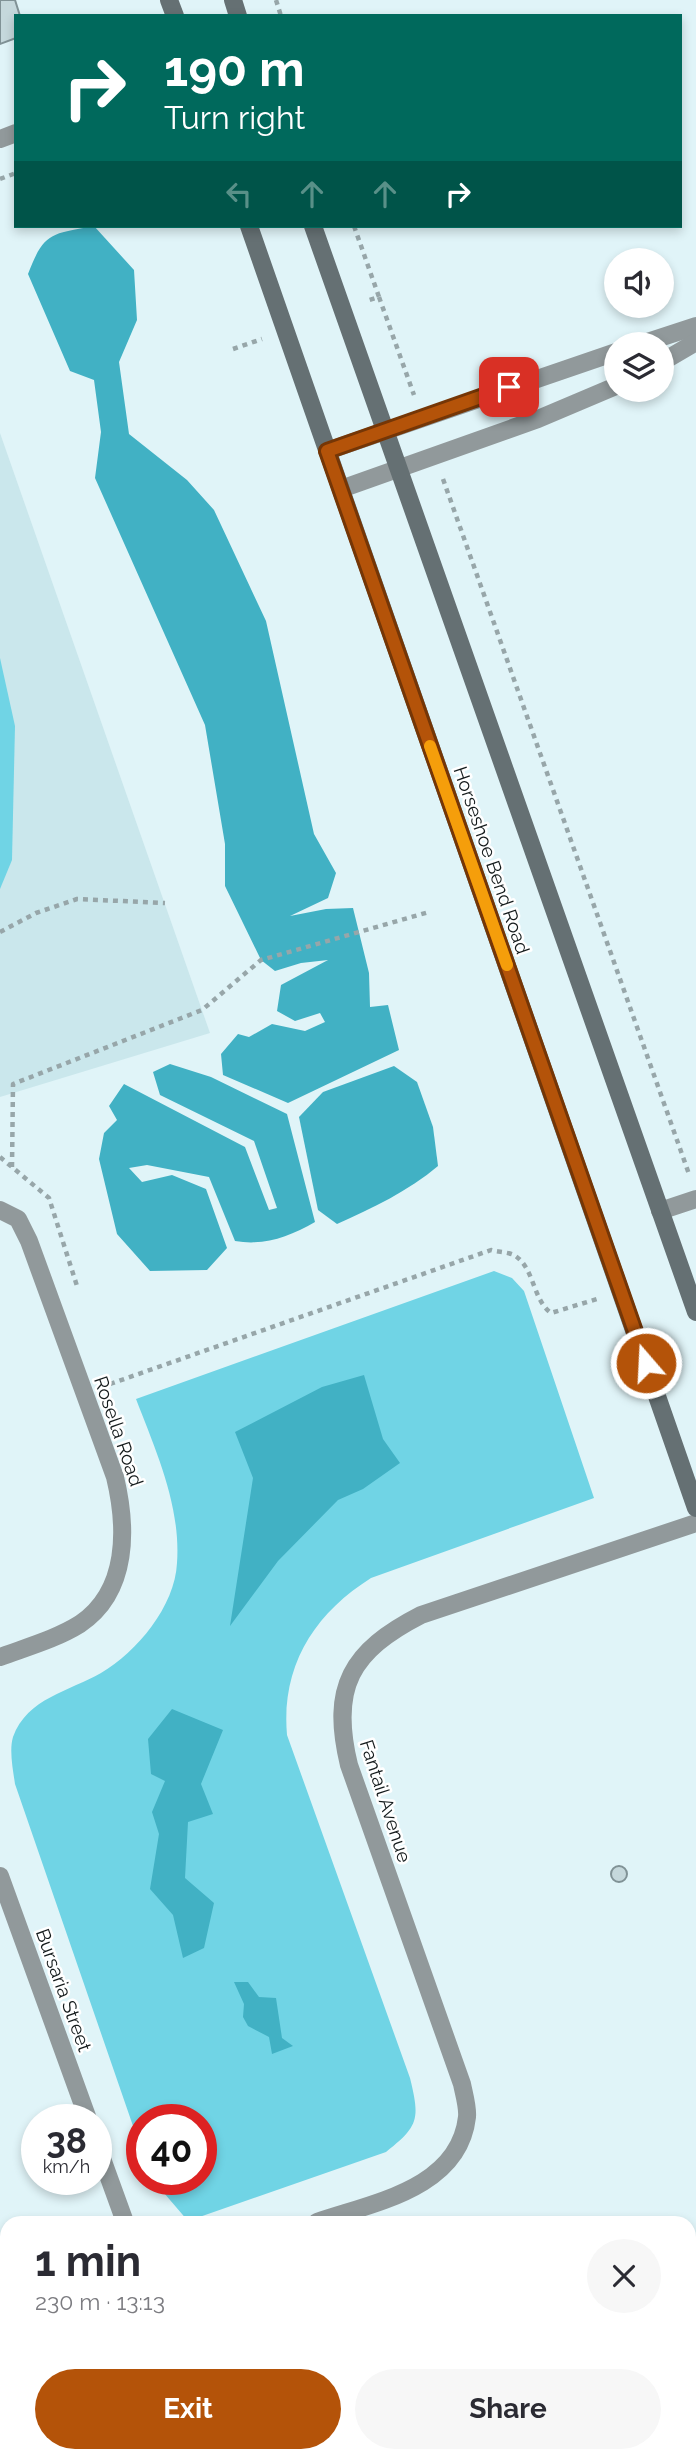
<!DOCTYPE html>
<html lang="en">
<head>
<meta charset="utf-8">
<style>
  body { margin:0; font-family:Raleway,sans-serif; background:#f7f7f7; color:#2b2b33; height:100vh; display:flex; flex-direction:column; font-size:26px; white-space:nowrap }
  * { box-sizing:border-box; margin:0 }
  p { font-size:23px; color:#7c7c81 }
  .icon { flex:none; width:38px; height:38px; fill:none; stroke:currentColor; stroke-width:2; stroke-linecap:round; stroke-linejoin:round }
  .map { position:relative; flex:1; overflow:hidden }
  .drawer { position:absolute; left:0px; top:2216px; width:696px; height:247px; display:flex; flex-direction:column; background:#fff; border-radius:21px 21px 0 0; box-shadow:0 4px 10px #0003 }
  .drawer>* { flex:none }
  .top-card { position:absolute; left:14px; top:14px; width:668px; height:214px; border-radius:0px; box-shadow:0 4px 10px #0003; background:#00695c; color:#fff; overflow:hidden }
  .tools { position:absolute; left:604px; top:248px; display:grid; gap:14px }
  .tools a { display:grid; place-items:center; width:70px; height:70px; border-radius:50%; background:#fff; box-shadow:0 4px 10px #0003; font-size:35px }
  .speed { position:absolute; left:21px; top:2104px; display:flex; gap:14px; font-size:35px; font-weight:700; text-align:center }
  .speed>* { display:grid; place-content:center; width:91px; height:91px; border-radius:50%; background:#fff; box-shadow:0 4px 10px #0003; line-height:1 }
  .speed small { font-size:18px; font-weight:400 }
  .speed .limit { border:10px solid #d22; background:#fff; color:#111 }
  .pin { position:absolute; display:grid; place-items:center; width:60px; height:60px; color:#fff; margin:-30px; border-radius:14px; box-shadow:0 4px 10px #0006 }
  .me { position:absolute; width:77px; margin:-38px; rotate:341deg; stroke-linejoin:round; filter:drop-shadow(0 0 5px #0008) }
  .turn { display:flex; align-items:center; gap:24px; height:147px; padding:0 35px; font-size:32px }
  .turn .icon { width:91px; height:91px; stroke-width:2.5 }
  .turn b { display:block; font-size:49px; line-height:60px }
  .lanes { display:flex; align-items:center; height:66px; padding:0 35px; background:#0003; justify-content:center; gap:35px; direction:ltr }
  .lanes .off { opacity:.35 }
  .round { display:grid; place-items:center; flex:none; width:74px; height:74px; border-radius:37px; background:#f7f7f7 }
  .head { display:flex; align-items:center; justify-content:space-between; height:119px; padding:0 35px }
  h1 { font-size:42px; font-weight:700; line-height:52px }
  .cta { display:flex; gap:14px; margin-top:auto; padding:14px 35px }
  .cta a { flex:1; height:80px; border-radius:42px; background:#b45309; color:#fff; font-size:28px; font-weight:700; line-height:80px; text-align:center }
  .cta a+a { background:#f7f7f7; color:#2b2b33 }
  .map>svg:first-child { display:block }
</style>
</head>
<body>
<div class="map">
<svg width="696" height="2461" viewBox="0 0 696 2461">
  <rect width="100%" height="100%" fill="#e0f4f8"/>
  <path fill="#cae7ec" d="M 0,433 L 210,1033 L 0,1097 Z"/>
  <g fill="#70d4e5">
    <path d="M 0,658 L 15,726 L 12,860 L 0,889 Z"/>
    <path d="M 494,1271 L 512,1278 L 524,1291 L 594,1498 L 371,1578 C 314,1614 281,1666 287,1735 L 410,2078 C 420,2119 419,2126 386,2152 L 188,2221 L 152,2179 L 201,2179 L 201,2119 L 142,2119 L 142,2152 L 15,1784 C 13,1770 9,1750 13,1737 C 27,1698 70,1691 101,1673 C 137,1652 175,1606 177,1563 C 181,1506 156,1451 136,1399 Z"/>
  </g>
  <g fill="#41b1c4">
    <path d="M 94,226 L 134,270 L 137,320 L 119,362 L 129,434 L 187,480 L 214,510 L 266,621 L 314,834 L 336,873 L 328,898 L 290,916 L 326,909 L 353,908 L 369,973 L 370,1007 L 388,1005 L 399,1050 L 288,1103 L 223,1075 L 221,1054 L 238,1034 L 249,1037 L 272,1024 L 305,1031 L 325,1022 L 320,1013 L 295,1021 L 277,1011 L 281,985 L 328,960 L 301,963 L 275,971 L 261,960 L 225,886 L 225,844 L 205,725 L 95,478 L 101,432 L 94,380 L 70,371 L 28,274 C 44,232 51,234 94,226 Z"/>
    <path d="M 170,1064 L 211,1077 L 287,1114 L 315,1222 C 289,1237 264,1246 235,1241 L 209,1177 L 147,1165 L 129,1168 L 142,1182 L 172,1175 L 206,1189 L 227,1248 L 207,1270 L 150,1271 L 117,1234 L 99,1159 L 104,1133 L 117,1120 L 109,1106 L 124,1084 L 245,1147 L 269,1210 L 277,1208 L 254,1141 L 160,1095 L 153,1072 Z"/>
    <path d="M 394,1066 L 417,1082 L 433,1127 L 438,1166 C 409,1191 372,1208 337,1224 L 318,1210 L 299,1117 L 323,1092 Z"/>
    <path d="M 364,1375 L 383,1439 L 400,1463 L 363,1489 L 338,1500 L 278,1561 L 230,1626 L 253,1478 L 235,1432 L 322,1387 Z"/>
    <path d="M 172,1709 L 223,1730 L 201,1784 L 213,1814 L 188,1822 L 185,1878 L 214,1903 L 204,1948 L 183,1958 L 173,1915 L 150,1889 L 159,1834 L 152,1812 L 165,1781 L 151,1774 L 148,1739 Z"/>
    <path d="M 234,1982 L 248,1982 L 259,1997 L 276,1998 L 282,2038 L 293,2046 L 272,2054 L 269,2037 L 248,2026 L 243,2017 L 244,2004 Z"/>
  </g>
  <g fill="#c5d8dc" stroke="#809296" stroke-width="2">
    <path d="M 0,0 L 15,0 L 20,16 L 16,16 L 16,38 L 0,44 Z"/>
    <circle cx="619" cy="1874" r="8"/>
  </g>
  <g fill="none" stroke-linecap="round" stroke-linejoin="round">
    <g stroke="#97a6a9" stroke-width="4.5" stroke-dasharray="5 5" stroke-linecap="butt">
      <path d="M 276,0 L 281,16"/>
      <path d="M 0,179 L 16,173"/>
      <path d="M 354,226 L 379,297 L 366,301"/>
      <path d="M 379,297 L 414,395"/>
      <path d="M 233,349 L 262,339"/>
      <path d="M 443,479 L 689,1174"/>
      <path d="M 0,932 L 36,913 L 77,899 L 165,903"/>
      <path d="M 0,1157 L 49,1198 L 77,1286"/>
      <path d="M 12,1167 L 13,1084 L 202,1010 L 261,960 L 429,912"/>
      <path d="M 110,1384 L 491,1250 C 497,1252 508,1252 514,1255 C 535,1268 532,1299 551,1313 L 597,1299"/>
    </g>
    <g stroke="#91999b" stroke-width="18">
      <path d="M 0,139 L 16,133"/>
      <path d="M 638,345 L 696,326"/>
      <path d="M 662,362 L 696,342"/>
      <path d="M 327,451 L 616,352"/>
      <path d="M 341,489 L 538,419 L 616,386"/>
      <path d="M 0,1210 L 18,1219 L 29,1241 L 115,1477 C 127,1527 129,1591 80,1624 C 56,1639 27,1647 0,1657"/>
      <path d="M 660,1211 L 696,1199"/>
      <path d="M 0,1876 L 88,2119"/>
      <path d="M 96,2142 L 125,2222"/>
      <path d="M 317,2222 C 372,2203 459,2189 467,2117 C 468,2107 464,2094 462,2084 L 349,1765 C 330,1687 351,1651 421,1615 L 696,1523"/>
      <path d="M 112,2455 L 134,2461 L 136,2455"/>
      <path d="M 43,2461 L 59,2455"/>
    </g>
    <g stroke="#657073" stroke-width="18">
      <path d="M 169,0 L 175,16"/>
      <path d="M 233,0 L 238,16"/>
      <path d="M 249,226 L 696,1508"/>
      <path d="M 313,226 L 696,1312"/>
    </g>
  </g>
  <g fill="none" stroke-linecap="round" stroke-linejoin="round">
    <defs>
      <path id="route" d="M 509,387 L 327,451 L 646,1363"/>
    </defs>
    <use href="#route" stroke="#753606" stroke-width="18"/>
    <use href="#route" stroke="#b45309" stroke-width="12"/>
    <path stroke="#f59e0b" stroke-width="12" d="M 430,746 L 507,965"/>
  </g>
  <g text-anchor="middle" stroke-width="5" stroke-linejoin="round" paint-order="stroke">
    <g font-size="19" fill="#131a1b" stroke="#fff">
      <text transform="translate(492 860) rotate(71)" y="7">Horseshoe Bend Road</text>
      <text transform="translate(119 1431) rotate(71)" y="7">Rosella Road</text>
      <text transform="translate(386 1801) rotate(72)" y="7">Fantail Avenue</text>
      <text transform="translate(64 1990) rotate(70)" y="7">Bursaria Street</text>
    </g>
  </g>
</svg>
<div class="tools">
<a><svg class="icon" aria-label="sound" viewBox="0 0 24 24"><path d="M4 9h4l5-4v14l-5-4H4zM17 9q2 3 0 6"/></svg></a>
<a><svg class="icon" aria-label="layers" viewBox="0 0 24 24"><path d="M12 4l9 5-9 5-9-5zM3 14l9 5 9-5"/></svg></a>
</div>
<div class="speed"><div>38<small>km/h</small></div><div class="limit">40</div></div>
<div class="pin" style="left:509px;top:387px;background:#d93025"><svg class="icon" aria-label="arrive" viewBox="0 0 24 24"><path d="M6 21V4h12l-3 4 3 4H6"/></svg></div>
<svg class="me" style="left:646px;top:1363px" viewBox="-20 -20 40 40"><circle r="17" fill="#b45309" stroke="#fff" stroke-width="3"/><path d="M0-11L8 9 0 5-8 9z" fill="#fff"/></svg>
<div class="top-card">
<div class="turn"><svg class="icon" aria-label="right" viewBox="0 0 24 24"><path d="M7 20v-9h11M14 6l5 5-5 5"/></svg><div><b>190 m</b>Turn right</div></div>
<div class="lanes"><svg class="icon off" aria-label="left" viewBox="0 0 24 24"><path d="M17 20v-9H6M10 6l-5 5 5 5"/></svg><svg class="icon off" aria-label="ahead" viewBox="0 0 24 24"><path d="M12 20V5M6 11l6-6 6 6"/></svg><svg class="icon off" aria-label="ahead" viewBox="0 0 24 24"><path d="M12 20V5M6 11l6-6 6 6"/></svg><svg class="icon" aria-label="right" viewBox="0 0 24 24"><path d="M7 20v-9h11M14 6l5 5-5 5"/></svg></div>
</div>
<section class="drawer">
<div class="head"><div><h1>1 min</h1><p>230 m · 13:13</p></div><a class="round"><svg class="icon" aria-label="close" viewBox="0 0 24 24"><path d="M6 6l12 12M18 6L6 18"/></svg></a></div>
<div class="cta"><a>Exit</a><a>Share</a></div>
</section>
</div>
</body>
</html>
